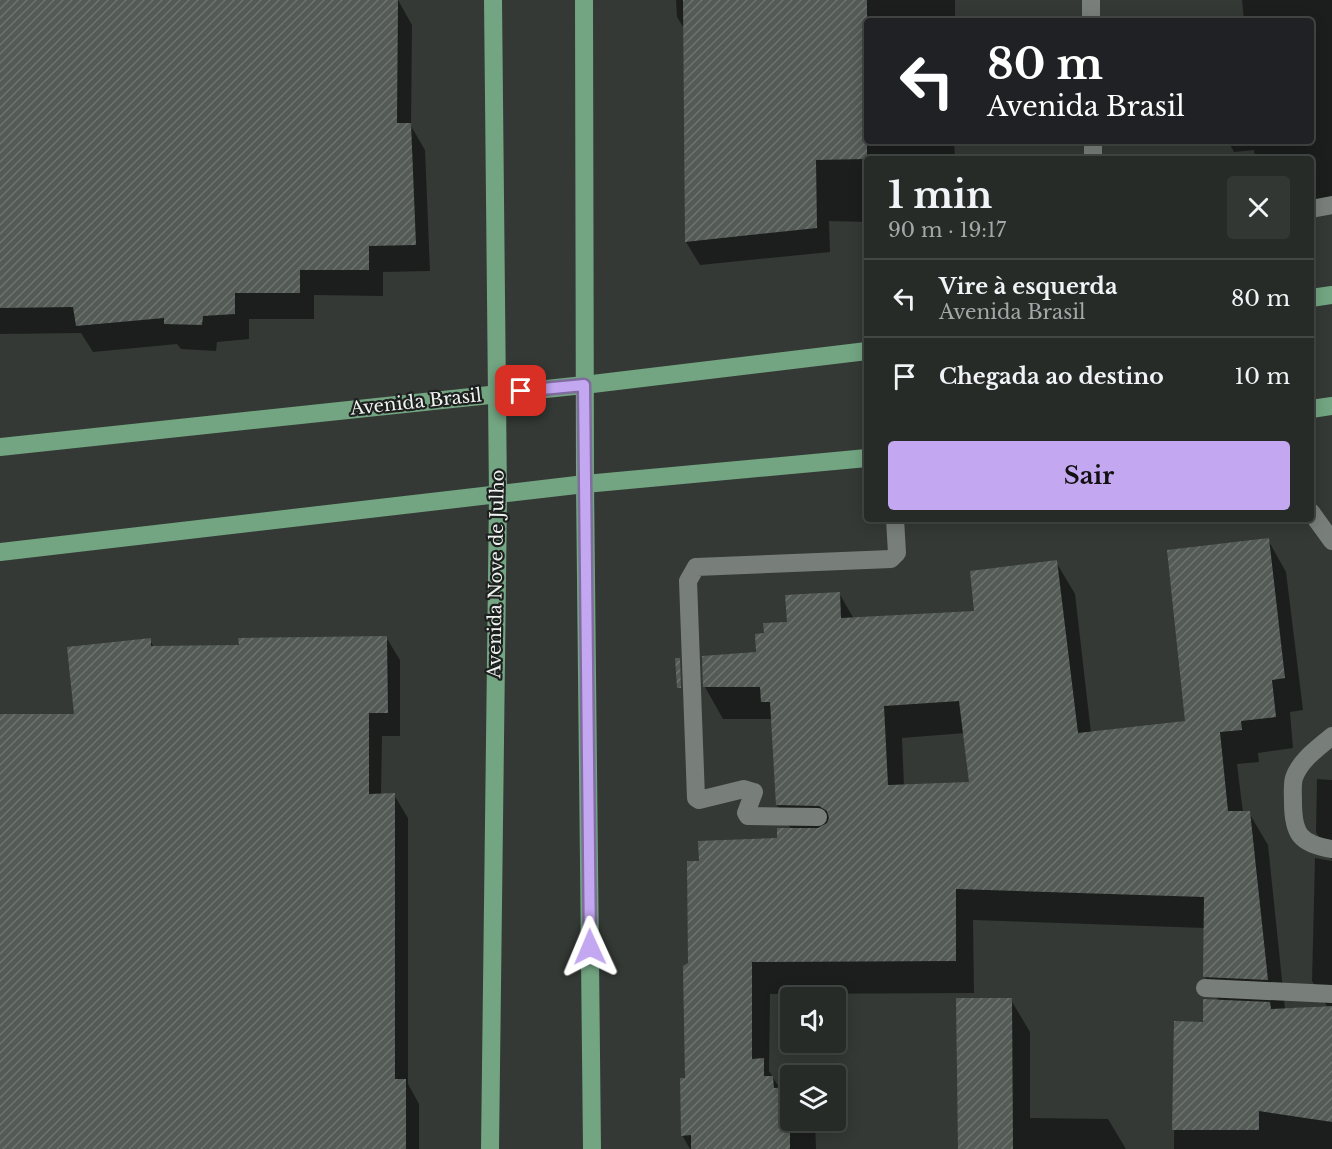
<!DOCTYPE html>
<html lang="pt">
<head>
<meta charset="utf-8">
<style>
  body { margin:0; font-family:"Libre Baskerville",serif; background:#333734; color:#f1f3f6; height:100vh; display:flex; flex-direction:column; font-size:22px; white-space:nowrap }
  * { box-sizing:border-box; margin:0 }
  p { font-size:20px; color:#a4a7a8 }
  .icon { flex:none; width:33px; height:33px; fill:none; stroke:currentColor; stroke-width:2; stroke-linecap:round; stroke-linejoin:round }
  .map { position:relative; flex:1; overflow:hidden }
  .panel { position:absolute; left:864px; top:156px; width:450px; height:366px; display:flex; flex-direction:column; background:#272b28; border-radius:6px; box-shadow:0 3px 15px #0003,0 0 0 2px #434745 }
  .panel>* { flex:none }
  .banner { position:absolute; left:864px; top:18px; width:450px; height:126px; border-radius:6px; box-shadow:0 3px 15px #0003,0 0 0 2px #434745; background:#202124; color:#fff; overflow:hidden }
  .fabs { position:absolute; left:780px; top:987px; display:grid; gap:12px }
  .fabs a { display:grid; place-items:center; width:66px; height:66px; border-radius:6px; background:#272b28; box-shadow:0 3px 15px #0003,0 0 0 2px #434745; font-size:30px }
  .pin { position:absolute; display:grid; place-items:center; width:51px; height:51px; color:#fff; margin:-26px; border-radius:12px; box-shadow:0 3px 9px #0006 }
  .me { position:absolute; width:66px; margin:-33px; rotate:359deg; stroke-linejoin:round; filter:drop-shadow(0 0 4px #0008) }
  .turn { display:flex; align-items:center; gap:21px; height:126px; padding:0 24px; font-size:27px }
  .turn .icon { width:78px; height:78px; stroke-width:2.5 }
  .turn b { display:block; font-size:42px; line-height:51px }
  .round { display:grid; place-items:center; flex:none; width:63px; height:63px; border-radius:6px; background:#333734 }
  .summary { display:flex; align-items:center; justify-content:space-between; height:102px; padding:0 24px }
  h1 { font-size:36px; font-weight:800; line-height:45px }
  .button { display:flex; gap:12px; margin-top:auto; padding:12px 24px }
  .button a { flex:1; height:69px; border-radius:6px; background:#c4a7f1; color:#111; font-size:24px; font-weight:800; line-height:69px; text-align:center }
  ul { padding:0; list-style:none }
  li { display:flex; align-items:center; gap:18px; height:78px; padding:0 24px; border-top:2px solid #434745 }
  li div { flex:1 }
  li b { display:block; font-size:22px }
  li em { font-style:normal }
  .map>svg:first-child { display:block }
</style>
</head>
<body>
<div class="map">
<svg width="1332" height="1149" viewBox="0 0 1332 1149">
  <defs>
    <pattern id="building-hatch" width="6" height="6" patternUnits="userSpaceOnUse" patternTransform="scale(1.5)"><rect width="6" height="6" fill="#545b56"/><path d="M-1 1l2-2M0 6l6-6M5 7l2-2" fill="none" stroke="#6d736f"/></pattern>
  </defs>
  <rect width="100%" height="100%" fill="#343935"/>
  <g fill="#0007" fill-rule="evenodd">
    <path d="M 0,0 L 398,0 L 412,25 L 411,126 L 425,150 L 430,271 L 383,272 L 383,296 L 314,295 L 314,319 L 249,319 L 249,339 L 217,342 L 216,351 L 181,349 L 177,344 L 93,352 L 81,333 L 0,334 Z"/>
    <path d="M 676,0 L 955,0 L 955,21 L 867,21 L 867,141 L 954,141 L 955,159 L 867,159 L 867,222 L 829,221 L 830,252 L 700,265 L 686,242 L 685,30 L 677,17 Z"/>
    <path d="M 1242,0 L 1332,0 L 1332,202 L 1311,204 L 1311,159 L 1255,159 L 1254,150 L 1234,152 L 1228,141 L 1311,141 L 1311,21 L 1244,21 Z"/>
    <path d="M 1268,540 L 1286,572 L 1303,710 L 1290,712 L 1293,748 L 1258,753 L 1259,762 L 1237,764 L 1243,813 L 1249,813 L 1268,845 L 1285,1009 L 1327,1006 L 1312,981 L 1315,858 L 1332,861 L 1332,1149 L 1174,1149 L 1175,1023 L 1204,1023 L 1219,1001 L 1205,977 L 1205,928 L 973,920 L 974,993 L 770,994 L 769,1071 L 780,1089 L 790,1089 L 790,1120 L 815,1120 L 816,1149 L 690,1149 L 682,1135 L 690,964 L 700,863 L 779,839 L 791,829 L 777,805 L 773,719 L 723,719 L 705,687 L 704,658 L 758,653 L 765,635 L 839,593 L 854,619 L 976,612 L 1056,562 L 1075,594 L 1091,733 L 1187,722 ZM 965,733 L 971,783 L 904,786 L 902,738 Z"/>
    <path d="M 386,637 L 400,660 L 400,736 L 382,736 L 381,795 L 394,795 L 408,818 L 408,1084 L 419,1104 L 419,1149 L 0,1149 L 0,716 L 75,716 L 150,640 L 154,648 L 240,647 Z"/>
    <path d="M 1317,779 L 1332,780 L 1332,860 L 1316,832 Z"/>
    <path d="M 1011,1000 L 1030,1032 L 1030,1118 L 1108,1119 L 1126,1149 L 958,1149 Z"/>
  </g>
  <g fill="url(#building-hatch)" fill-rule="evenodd">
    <path d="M 0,0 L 398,0 L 397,123 L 411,123 L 416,245 L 369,246 L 369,270 L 300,270 L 300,293 L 235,293 L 235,314 L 203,316 L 202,325 L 164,324 L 164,318 L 76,326 L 73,307 L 0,308 Z"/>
    <path d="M 683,0 L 867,0 L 867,159 L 816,160 L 817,228 L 685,242 Z"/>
    <path d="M 1269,538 L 1285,678 L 1272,680 L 1276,717 L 1241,721 L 1242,730 L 1220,732 L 1228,811 L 1250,811 L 1268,980 L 1203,977 L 1204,897 L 956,889 L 956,961 L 752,962 L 752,1059 L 764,1058 L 764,1076 L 773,1076 L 774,1088 L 790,1087 L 790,1149 L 691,1149 L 691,1135 L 681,1136 L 680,1078 L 685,1078 L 683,966 L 688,963 L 687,861 L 699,861 L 698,841 L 777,838 L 777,828 L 818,828 L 827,823 L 829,818 L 827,811 L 819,806 L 776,805 L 770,702 L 761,702 L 760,687 L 703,687 L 702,656 L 756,652 L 755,634 L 764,633 L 763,623 L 787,622 L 785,595 L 840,592 L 841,618 L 974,611 L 970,571 L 1057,560 L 1078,733 L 1185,721 L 1167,550 ZM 959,701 L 969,782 L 888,785 L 884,706 Z"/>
    <path d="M 387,636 L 388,713 L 369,713 L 369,794 L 395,793 L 395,1079 L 406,1079 L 406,1149 L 0,1149 L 0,714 L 74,714 L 67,647 L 151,638 L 151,646 L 239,645 L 238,638 Z"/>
    <path d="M 675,658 L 680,658 L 681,688 L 677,688 Z"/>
    <path d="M 956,998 L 1012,998 L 1013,1149 L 958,1149 Z"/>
    <path d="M 1203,999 L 1270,1002 L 1271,1009 L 1332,1006 L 1332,1122 L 1259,1111 L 1259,1130 L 1172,1130 L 1174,1021 L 1203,1022 Z"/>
  </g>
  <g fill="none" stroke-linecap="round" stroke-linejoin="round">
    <g stroke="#787f7a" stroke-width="18">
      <path d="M 1091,0 L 1091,21"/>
      <path d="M 1093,141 L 1093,159"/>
      <path d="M 1311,209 L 1332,205"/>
      <path d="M 1311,512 L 1332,541"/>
      <path d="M 1332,736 C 1318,748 1300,760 1294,778 C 1292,785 1293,795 1293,802 C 1293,834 1300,844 1332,849"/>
      <path d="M 818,817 L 748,816 L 746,813 L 754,792 L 744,789 L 699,800 L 696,798 L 688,581 L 696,567 L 891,559 L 897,553 L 895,519"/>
      <path d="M 1205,988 L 1332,994"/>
    </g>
    <g stroke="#73a582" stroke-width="18">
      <path d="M 584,0 L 585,484 L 592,1149"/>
      <path d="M 1311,298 L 1332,295"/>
      <path d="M 1311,409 L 1332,406"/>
      <path d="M 0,447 L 584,385 L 867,351"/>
      <path d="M 0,552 L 585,484 L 867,458"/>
      <path d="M 490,1149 L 498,496 L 493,0"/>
    </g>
  </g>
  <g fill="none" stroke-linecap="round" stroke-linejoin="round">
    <defs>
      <path id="route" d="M 521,391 L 584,385 L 590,947"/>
    </defs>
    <use href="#route" stroke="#7f6d9d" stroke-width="15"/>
    <use href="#route" stroke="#c4a7f1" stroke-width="10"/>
  </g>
  <g text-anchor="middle" stroke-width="4.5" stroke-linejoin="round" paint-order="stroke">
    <g font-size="18" fill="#eff3f0" stroke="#1d201e">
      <text transform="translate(416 402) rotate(-6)" y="6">Avenida Brasil</text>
      <text transform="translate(496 574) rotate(-89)" y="6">Avenida Nove de Julho</text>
    </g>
  </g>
</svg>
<div class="fabs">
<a><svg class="icon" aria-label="sound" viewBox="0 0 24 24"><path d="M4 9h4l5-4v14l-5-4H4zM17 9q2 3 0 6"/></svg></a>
<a><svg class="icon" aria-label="layers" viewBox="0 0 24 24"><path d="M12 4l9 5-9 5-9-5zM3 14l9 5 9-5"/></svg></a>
</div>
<div class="pin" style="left:521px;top:391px;background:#d93025"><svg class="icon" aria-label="arrive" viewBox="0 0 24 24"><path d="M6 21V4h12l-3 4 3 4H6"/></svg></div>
<svg class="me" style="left:590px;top:947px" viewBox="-20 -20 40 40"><path d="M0-17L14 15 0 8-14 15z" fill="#c4a7f1" stroke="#fff" stroke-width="4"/></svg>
<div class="banner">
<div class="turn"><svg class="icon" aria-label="left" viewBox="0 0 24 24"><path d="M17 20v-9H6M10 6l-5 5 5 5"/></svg><div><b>80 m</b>Avenida Brasil</div></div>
</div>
<section class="panel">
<div class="summary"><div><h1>1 min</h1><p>90 m · 19:17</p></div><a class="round"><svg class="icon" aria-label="close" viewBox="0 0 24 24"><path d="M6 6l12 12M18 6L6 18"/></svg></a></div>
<ul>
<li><svg class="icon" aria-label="left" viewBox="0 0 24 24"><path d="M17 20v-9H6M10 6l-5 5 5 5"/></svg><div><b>Vire à esquerda</b><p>Avenida Brasil</p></div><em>80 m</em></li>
<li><svg class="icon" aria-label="arrive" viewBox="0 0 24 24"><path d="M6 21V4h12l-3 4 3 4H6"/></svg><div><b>Chegada ao destino</b></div><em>10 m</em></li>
</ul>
<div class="button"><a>Sair</a></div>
</section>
</div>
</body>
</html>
